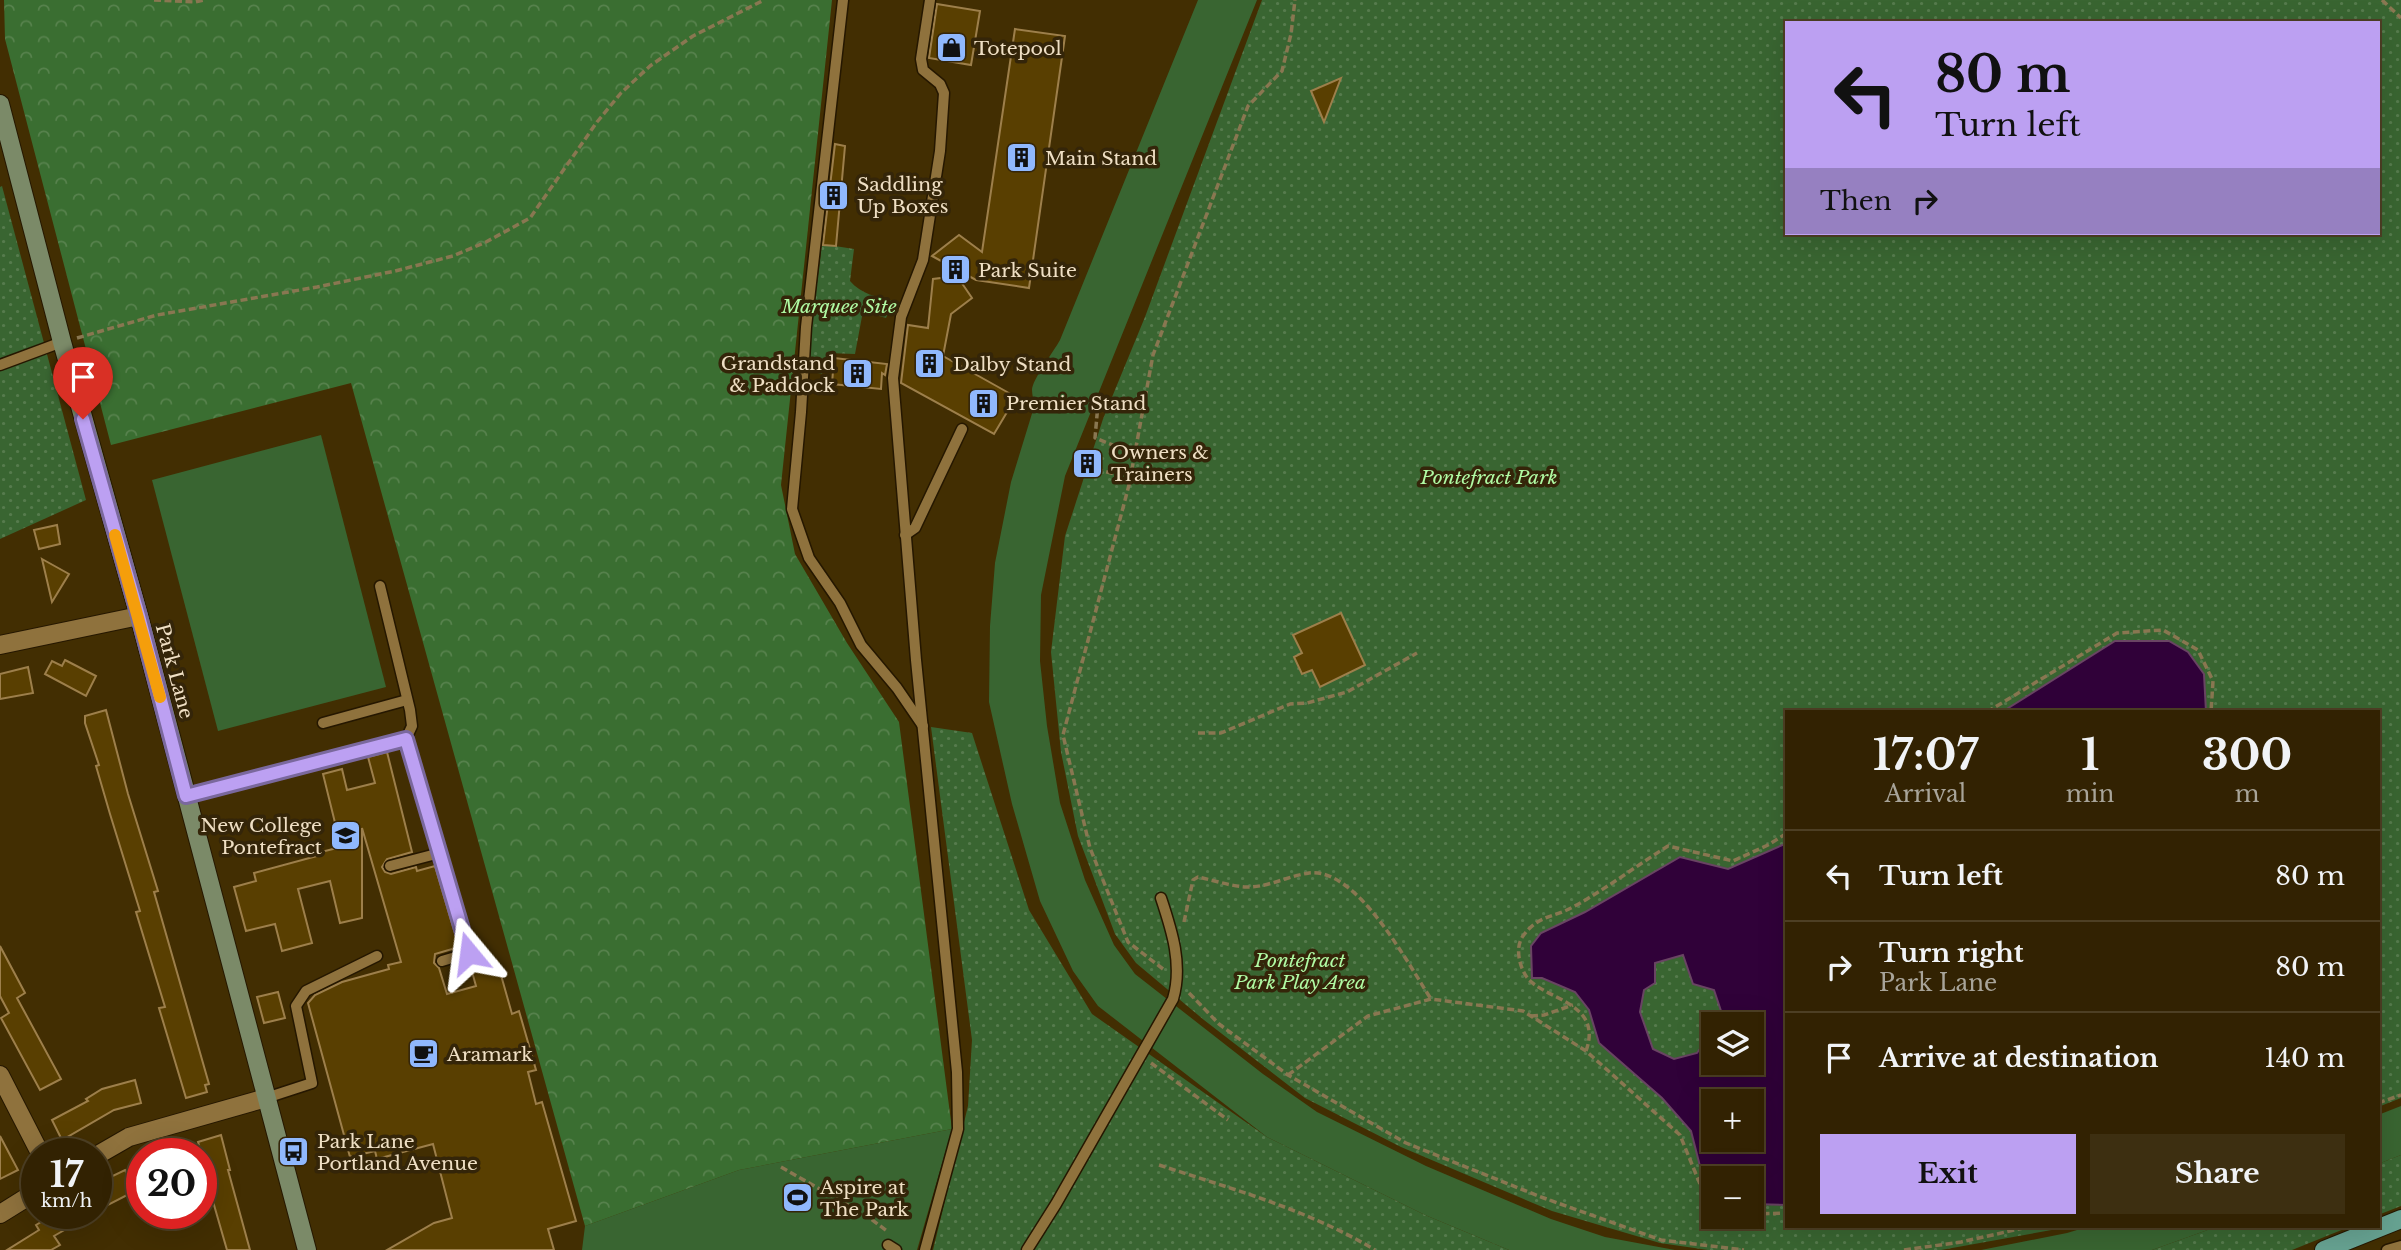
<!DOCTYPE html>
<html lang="en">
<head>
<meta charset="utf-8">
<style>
  body { margin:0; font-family:"Libre Baskerville",serif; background:#3d2f11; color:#f1f3f6; height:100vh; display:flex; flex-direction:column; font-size:26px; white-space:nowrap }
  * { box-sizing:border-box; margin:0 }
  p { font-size:23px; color:#a8a499 }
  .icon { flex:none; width:38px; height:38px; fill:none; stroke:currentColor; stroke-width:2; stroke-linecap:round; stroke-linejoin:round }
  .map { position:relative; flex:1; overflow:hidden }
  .side { position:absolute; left:1785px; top:710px; width:595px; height:518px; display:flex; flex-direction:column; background:#322202; border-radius:0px; box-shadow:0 7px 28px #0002,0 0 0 2px #4d3f24 }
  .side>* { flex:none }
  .hud { position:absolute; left:1785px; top:21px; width:595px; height:214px; border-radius:0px; box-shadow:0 7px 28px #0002,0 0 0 2px #4d3f24; background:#bca0f2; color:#111; overflow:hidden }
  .buttons { position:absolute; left:1701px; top:1012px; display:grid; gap:14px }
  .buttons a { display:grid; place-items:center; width:63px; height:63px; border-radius:0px; background:#322202; box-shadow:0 7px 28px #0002,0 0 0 2px #4d3f24; font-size:35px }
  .speed { position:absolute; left:21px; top:1138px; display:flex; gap:14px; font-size:35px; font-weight:700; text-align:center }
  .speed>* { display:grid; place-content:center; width:91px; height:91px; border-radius:50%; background:#322202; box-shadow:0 7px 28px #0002,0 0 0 2px #4d3f24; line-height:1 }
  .speed small { font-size:18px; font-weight:400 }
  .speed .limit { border:10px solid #d22; background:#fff; color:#111 }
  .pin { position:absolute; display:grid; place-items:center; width:60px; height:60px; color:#fff; margin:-72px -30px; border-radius:50% 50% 50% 0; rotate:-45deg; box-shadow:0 0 7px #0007 }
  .pin .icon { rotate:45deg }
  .me { position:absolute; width:77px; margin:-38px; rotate:344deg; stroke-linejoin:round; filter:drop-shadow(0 0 5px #0008) }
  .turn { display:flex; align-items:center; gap:24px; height:147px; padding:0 35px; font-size:32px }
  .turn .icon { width:91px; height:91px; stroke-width:2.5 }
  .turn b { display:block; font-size:49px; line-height:60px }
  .then { display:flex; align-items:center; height:66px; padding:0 35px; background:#0003; gap:14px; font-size:26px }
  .eta { display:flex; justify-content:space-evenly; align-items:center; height:119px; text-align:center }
  .eta b { font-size:42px; font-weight:800; line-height:49px }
  .button { display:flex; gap:14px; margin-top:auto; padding:14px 35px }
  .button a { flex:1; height:80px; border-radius:0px; background:#bca0f2; color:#111; font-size:28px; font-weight:800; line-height:80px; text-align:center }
  .button a+a { background:#3d2f11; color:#f1f3f6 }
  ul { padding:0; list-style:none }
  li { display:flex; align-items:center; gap:21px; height:91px; padding:0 35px; border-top:2px solid #4d3f24 }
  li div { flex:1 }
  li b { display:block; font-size:26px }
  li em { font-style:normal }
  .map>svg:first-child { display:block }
</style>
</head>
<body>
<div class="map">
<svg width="2401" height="1250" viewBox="0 0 2401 1250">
  <defs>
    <pattern id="forest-crowns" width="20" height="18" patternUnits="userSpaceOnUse" patternTransform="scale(1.75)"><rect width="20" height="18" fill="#3a6e31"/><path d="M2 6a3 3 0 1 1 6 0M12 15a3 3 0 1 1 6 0" fill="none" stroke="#57824d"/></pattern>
    <pattern id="park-dots" width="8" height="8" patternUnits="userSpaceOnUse" patternTransform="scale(1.75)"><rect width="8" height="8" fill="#396531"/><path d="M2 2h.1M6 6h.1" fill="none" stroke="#567b4d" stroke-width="1.8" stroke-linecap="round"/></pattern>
  </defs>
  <rect width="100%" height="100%" fill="#422e02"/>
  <g fill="#396531">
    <path d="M 1198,0 L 1257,0 L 1065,476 L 1041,595 L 1040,661 L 1047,726 L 1060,803 L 1085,880 L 1114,945 L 1135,974 L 1263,1074 L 1317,1112 L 1426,1166 L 1551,1219 L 1605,1237 L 1675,1250 L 1509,1250 L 1425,1215 L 1267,1137 L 1098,1006 L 1073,971 L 1040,901 L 1012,804 L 989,702 L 990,626 L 995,563 L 1011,482 L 1034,407 C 1034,402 1032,395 1032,390 C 1032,380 1054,351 1060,340 Z"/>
    <path d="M 321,435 L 386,687 L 218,731 L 152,480 Z"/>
    <path d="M 2401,1106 L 2401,1155 L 2378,1164 L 2378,1115 Z"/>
    <path d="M 952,1129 L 917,1250 L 582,1250 L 585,1226 L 739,1170 Z"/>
    <path d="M 2087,1227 L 2216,1227 L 2152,1250 L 1981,1250 L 2067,1233 Z"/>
  </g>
  <path fill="url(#forest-crowns)" d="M 4,0 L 832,0 L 781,485 L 795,554 L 847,643 L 899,722 L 952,1129 L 739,1170 L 585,1226 L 351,383 L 111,445 L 5,39 Z"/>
  <g fill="url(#park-dots)" fill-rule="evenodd">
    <path d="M 1262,0 L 2401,0 L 2401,1098 L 2378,1107 L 2378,712 L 1787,712 L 1787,1227 L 2062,1227 L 2057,1229 L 1941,1250 L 1708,1250 L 1660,1243 L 1552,1211 L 1401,1147 L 1305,1098 L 1204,1020 L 1136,963 L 1115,934 L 1078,836 L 1061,752 L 1051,652 L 1065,536 L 1103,419 L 1145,317 ZM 1787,23 L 2378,23 L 2378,233 L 1787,233 ZM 1713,1024 L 1752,1024 L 1752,1062 L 1713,1062 ZM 1713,1101 L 1752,1101 L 1752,1139 L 1713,1139 ZM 1713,1178 L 1752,1178 L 1752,1216 L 1713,1216 Z"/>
    <path d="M 2,186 L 86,500 L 0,539 L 0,187 Z"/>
    <path d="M 822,244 L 854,249 L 850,281 C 861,294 877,297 893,301 L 886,318 L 863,311 L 855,354 L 828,353 L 822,374 L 813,372 L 807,363 Z"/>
    <path d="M 931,727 L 972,733 L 1029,910 L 1092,1014 L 1267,1137 L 1425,1215 L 1509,1250 L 933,1250 L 968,1106 L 972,1040 Z"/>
    <path d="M 2401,1155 L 2401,1206 L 2378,1215 L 2378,1164 Z"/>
    <path d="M 2216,1227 L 2349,1227 L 2292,1250 L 2152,1250 Z"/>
  </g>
  <g fill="#300139" stroke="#694463" stroke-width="2" fill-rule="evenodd">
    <path d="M 2115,641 L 2169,641 L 2188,652 L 2204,674 L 2206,712 L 2002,712 Z"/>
    <path d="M 1787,843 L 1787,1205 L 1752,1204 L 1752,1178 L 1713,1178 L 1713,1192 L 1702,1174 L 1691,1131 L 1662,1098 L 1599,1043 L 1589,1010 L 1575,992 L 1542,978 L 1532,978 L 1531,946 L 1541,933 L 1585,912 L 1680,857 L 1728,869 ZM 1683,955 L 1693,984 L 1714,990 L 1722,1014 L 1717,1024 L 1752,1024 L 1752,1062 L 1713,1062 L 1713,1030 L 1697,1053 L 1674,1059 L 1653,1049 L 1640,1012 L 1644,990 L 1655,983 L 1655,963 ZM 1713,1101 L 1752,1101 L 1752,1139 L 1713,1139 Z"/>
  </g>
  <g fill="#593f01" stroke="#9d7f4b" stroke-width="2">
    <path d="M 937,4 L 980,11 L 971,65 L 929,58 Z"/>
    <path d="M 1015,29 L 1065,36 L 1029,288 L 976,280 L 932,256 L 959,235 L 982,252 Z"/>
    <path d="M 1341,78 L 1324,122 L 1311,91 Z"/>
    <path d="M 835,144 L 845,146 L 836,246 L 823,245 Z"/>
    <path d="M 957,276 L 972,298 L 951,314 L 943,356 L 1016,397 L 994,434 L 901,383 L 908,325 L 928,328 L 933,279 Z"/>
    <path d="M 834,358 L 887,364 L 885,375 L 882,373 L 881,389 L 832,384 Z"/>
    <path d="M 57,525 L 60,544 L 39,549 L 34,530 Z"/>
    <path d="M 42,559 L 69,574 L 52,602 Z"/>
    <path d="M 1341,613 L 1365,665 L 1320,687 L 1312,670 L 1302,674 L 1294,657 L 1302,653 L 1293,635 Z"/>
    <path d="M 65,660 L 96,676 L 86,696 L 45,674 L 52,661 L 62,666 Z"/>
    <path d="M 28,667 L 33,693 L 0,699 L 0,674 Z"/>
    <path d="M 106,710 L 128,794 L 158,891 L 154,892 L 209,1084 L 205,1085 L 207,1092 L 186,1098 L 159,1008 L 165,1007 L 136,912 L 140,911 L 110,814 L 96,766 L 99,765 L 85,723 L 85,716 Z"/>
    <path d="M 387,752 L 412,852 L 387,859 L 382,867 L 385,872 L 391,874 L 416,867 L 417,871 L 435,866 L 459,947 L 435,954 L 434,963 L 439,968 L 447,994 L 476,986 L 471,968 L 497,961 L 512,1014 L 519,1011 L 536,1070 L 528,1072 L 536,1104 L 542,1102 L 576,1221 L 548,1229 L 554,1250 L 387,1250 L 434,1223 L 452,1218 L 433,1144 L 377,1159 L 375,1151 L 350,1157 L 308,1003 L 315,995 L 342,982 L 389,969 L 388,965 L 401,962 L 362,828 L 362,918 L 340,923 L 330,881 L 298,889 L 312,943 L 282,951 L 275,924 L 246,931 L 234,887 L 256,881 L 254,873 L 317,856 L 317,853 L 341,847 L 323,774 L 342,769 L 347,790 L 375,783 L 368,757 Z"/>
    <path d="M 0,946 L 25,993 L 17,998 L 61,1079 L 40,1090 L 1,1018 L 9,1013 L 0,996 Z"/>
    <path d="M 278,992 L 285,1018 L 264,1023 L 257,997 Z"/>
    <path d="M 135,1080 L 141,1103 L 114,1110 L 62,1140 L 52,1120 L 88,1101 L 86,1099 L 102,1089 Z"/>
    <path d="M 221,1135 L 230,1170 L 228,1170 L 250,1250 L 227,1250 L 210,1191 L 212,1190 L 198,1142 Z"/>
    <path d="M 0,1136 L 18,1170 L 0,1179 Z"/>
    <path d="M 125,1170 L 135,1191 L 104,1207 L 96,1193 L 96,1184 Z"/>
    <path d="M 56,1213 L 94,1213 L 54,1236 L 60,1245 L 51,1250 L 7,1250 L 39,1230 L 36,1225 Z"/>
  </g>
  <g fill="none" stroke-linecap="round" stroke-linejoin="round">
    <defs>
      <g id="lane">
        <path d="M 843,0 L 806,327 L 801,412 L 792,509 L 809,558 L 840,603 L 861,645 L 897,688 L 923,726"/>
        <path d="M 0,365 L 62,342"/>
        <path d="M 905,535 L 915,528 L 962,429"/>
        <path d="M 380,586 L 410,710 L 412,726 L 406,739"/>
        <path d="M 323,723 L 407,700"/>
        <path d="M 186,796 L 406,739 L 469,953 L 442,961"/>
        <path d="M 390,866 L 440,853"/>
        <path d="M 266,1098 L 312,1083 L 296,1006 L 306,991 L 377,956"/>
        <path d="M 888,1245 L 896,1250"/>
        <path d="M 925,1250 L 958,1129 L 957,1072 L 916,660 L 893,378 L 901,317 L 923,260 L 940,151 L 944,93 L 940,84 L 923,70 L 921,59 L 930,0"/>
        <path d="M 1027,1250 L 1056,1204 L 1173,999 C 1183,965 1172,931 1161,898"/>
        <path d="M 2387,1250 L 2401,1246"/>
      </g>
      <g id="street">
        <path d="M 0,645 L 139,616"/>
        <path d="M 0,1075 L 40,1153"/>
        <path d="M 96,1156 L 129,1137 L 266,1098"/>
        <path d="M 0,1214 L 37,1191"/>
      </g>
      <path id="secondary" d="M 0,104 L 62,342 L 139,616 L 307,1250"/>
      <path id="primary" d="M 2324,1250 L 2401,1219"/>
    </defs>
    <use href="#lane" stroke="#251700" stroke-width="13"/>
    <use href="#street" stroke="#251700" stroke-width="20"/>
    <use href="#secondary" stroke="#251700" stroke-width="20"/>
    <use href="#primary" stroke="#251700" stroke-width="20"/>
    <g stroke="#897751" stroke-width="3.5" stroke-dasharray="7 3.5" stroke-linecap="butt">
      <path d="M 154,0 L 195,2 L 204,0"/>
      <path d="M 2382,0 L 2401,18"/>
      <path d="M 77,338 L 157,315 L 317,287 L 395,271 L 453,256 L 486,242 L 530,218 L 597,122 L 621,93 L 650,66 L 693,36 L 764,0"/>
      <path d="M 1095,403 L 1098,404 L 1095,438 L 1135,454"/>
      <path d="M 1096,469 L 1130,478"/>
      <path d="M 1987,712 L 2117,633 L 2163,630 L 2198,650 L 2213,681 L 2211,712"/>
      <path d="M 1198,733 L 1221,733 L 1290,704 L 1307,703 L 1347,692 L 1417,653"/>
      <path d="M 1184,922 L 1193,880 L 1198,877 C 1213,880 1230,886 1246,887 C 1266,888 1288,876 1309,873 C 1357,867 1408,964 1431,999"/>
      <path d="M 1163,969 L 1128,942 L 1090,848 L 1063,735 L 1129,485 L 1153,355 L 1248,106 L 1282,71 L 1291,34 L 1295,0"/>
      <path d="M 1189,993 L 1219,1024 L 1288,1075 L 1406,1143 L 1541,1197 L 1661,1240 L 1744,1250"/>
      <path d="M 1531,1016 L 1544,1015 L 1573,1005"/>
      <path d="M 1586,1051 C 1604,1001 1542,1000 1526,976 C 1519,965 1515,947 1523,936 C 1538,915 1553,918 1573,907 C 1606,889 1636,866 1668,846 L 1733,861 L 1768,845 L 1787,833"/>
      <path d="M 1151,1063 L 1228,1120"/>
      <path d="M 1288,1075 L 1368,1016 L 1431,999 L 1523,1011 L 1586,1051 L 1680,1135 L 1711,1211 L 1713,1212"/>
      <path d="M 2378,1103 L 2401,1095"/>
      <path d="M 1159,1165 C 1232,1189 1309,1210 1375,1250"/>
      <path d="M 781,1167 L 867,1216 L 887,1231"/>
      <path d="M 1752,1214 L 1787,1213"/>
      <path d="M 1904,1250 L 1961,1242 L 2028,1227"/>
    </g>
    <use href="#lane" stroke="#8f723d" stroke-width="10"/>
    <use href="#street" stroke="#8f723d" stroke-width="18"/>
    <use href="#secondary" stroke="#7b8a68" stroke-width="18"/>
    <use href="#primary" stroke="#67a392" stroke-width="18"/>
  </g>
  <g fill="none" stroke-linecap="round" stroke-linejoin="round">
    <defs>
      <path id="route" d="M 83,419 L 139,616 L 186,796 L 406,739 L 469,953"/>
    </defs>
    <use href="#route" stroke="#7a689d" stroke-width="18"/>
    <use href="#route" stroke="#bca0f2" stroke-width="12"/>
    <path stroke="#f59e0b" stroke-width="12" d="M 115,535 L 160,697"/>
  </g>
  <defs>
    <symbol id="shop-square" viewBox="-11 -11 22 22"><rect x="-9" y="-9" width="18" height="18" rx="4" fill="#90b8fd" stroke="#342509"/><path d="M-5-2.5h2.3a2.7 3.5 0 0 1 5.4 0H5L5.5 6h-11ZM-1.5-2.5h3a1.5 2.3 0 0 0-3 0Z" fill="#111"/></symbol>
    <symbol id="building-square" viewBox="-11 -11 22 22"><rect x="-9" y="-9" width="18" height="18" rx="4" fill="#90b8fd" stroke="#342509"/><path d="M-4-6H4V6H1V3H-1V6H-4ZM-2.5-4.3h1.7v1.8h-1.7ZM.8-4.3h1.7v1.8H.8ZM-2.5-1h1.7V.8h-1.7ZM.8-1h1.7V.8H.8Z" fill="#111"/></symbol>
    <symbol id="university-square" viewBox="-11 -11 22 22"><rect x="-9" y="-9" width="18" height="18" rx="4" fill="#90b8fd" stroke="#342509"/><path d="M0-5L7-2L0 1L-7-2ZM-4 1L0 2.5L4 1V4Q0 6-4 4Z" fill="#111"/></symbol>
    <symbol id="cafe-square" viewBox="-11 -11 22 22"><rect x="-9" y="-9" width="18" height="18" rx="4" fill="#90b8fd" stroke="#342509"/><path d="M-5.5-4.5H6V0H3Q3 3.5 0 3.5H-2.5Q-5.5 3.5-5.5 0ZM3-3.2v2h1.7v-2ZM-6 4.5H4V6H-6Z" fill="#111"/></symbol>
    <symbol id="bus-square" viewBox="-11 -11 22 22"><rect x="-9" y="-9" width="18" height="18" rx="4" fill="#90b8fd" stroke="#342509"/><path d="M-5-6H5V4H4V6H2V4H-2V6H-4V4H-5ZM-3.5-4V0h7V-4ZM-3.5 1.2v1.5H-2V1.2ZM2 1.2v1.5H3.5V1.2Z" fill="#111"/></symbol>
    <symbol id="stadium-square" viewBox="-11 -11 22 22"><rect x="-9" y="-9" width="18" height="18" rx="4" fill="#90b8fd" stroke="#342509"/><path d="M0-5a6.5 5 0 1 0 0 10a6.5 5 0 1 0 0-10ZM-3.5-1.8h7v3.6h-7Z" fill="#111"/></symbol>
  </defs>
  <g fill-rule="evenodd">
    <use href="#shop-square" x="934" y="30" width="35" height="35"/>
    <use href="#building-square" x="1004" y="140" width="35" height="35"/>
    <use href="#building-square" x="816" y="178" width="35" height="35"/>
    <use href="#building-square" x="938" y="252" width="35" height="35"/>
    <use href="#building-square" x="912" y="346" width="35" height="35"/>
    <use href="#building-square" x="840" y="356" width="35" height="35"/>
    <use href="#building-square" x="966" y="386" width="35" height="35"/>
    <use href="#building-square" x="1070" y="446" width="35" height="35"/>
    <use href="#university-square" x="328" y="818" width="35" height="35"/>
    <use href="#cafe-square" x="406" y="1036" width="35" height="35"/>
    <use href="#bus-square" x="276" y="1134" width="35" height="35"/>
    <use href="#stadium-square" x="780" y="1180" width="35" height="35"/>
  </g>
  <g text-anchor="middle" stroke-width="7" stroke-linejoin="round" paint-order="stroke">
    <g font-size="19" fill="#efdfc4" stroke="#342509" text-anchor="start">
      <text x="974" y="55">Totepool</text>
      <text x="1045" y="165">Main Stand</text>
      <text x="857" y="191">Saddling<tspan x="857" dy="22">Up Boxes</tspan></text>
      <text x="978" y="277">Park Suite</text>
      <text x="835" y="370" text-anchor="end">Grandstand<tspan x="835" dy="22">&amp; Paddock</tspan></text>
      <text x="953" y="371">Dalby Stand</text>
      <text x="1006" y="410">Premier Stand</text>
      <text x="1111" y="459">Owners &amp;<tspan x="1111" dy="22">Trainers</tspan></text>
      <text x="322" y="832" text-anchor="end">New College<tspan x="322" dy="22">Pontefract</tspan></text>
      <text x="447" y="1061">Aramark</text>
      <text x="317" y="1148">Park Lane<tspan x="317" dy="22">Portland Avenue</tspan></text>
      <text x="820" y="1194">Aspire at<tspan x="820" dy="22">The Park</tspan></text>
    </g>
    <g font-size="19" font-style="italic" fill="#b0faa3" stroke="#342509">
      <text x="839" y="313">Marquee Site</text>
      <text x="1489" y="484">Pontefract Park</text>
      <text x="1300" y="967">Pontefract<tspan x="1300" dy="22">Park Play Area</tspan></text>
    </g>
    <g font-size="19" fill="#efdfc4" stroke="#342509">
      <text transform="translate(175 671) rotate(75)" y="7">Park Lane</text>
    </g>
  </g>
</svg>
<div class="buttons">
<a><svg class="icon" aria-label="layers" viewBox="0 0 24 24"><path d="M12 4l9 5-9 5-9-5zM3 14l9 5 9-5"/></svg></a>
<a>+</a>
<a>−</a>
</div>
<div class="speed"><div>17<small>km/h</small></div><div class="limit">20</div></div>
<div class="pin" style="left:83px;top:419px;background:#d93025"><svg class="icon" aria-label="arrive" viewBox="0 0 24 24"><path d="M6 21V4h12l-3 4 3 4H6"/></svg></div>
<svg class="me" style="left:469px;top:953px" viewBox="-20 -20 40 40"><path d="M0-17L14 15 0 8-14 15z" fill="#bca0f2" stroke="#fff" stroke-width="4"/></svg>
<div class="hud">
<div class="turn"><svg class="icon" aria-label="left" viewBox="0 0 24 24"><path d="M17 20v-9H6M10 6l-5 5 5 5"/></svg><div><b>80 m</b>Turn left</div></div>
<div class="then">Then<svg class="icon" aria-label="right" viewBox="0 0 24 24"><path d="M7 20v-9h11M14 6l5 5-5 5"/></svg></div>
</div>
<section class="side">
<div class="eta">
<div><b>17:07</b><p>Arrival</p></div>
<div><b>1</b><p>min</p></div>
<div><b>300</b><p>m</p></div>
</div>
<ul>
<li><svg class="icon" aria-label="left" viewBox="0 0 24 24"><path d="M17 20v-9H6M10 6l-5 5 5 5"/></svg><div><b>Turn left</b></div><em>80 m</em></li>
<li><svg class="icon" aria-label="right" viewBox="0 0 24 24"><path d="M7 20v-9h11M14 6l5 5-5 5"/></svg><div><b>Turn right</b><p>Park Lane</p></div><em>80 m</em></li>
<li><svg class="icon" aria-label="arrive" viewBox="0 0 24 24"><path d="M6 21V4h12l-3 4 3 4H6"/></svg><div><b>Arrive at destination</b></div><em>140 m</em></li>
</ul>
<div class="button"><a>Exit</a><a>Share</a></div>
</section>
</div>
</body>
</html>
